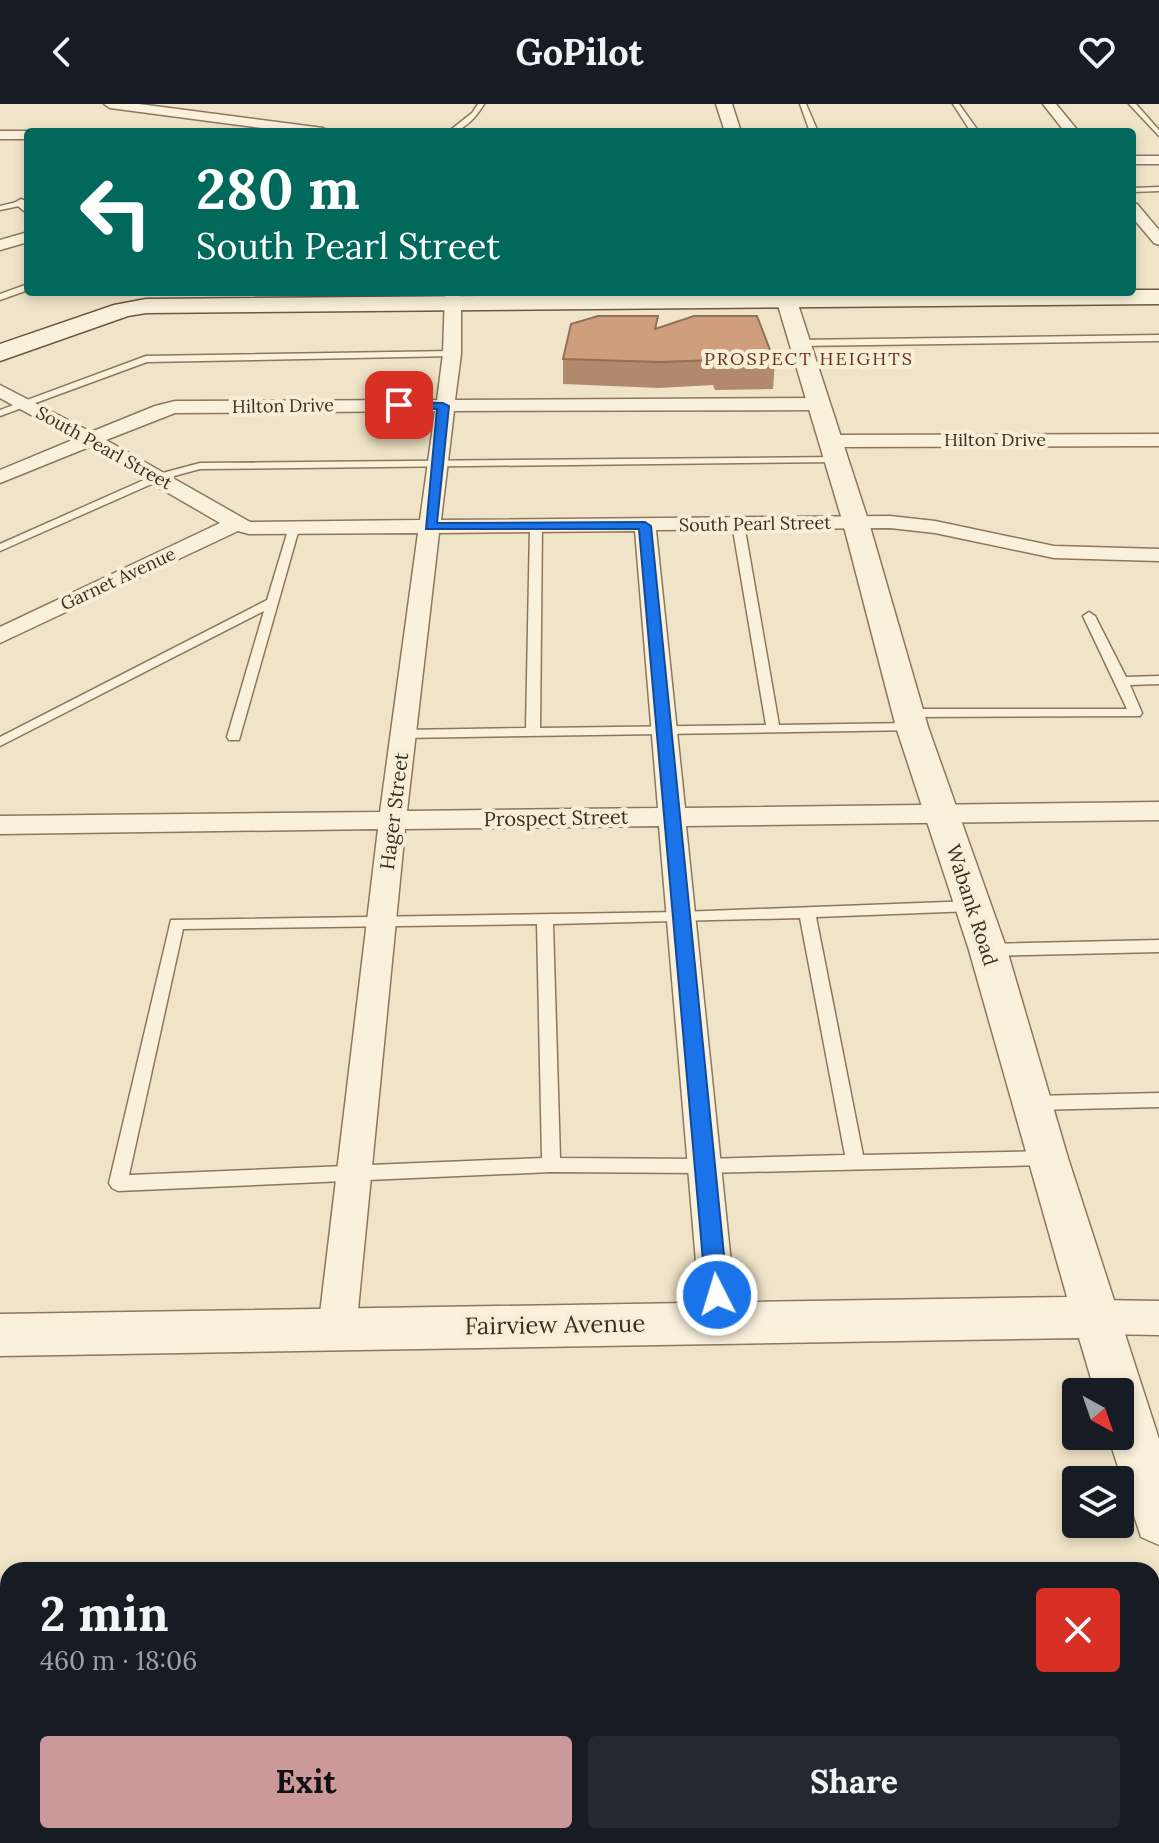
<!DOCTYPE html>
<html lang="en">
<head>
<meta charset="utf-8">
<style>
  body { margin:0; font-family:Lora,serif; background:#242831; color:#f1f3f6; height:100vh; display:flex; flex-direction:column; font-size:30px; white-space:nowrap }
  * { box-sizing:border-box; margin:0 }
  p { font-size:26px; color:#9ea1a6 }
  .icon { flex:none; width:44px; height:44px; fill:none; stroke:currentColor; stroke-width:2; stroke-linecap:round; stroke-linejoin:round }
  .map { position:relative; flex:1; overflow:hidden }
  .sheet { position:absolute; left:0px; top:1458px; width:1160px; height:282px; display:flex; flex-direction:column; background:#171b24; border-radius:24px 24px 0 0; box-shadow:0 4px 12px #0003 }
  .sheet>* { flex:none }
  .banner { position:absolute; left:24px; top:24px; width:1112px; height:168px; border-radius:8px; box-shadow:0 4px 12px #0003; background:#00695c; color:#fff; overflow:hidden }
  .needle { width:52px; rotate:140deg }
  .fabs { position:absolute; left:1062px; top:1274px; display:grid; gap:16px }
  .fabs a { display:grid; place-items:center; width:72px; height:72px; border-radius:8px; background:#171b24; box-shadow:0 4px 12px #0003; font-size:40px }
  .pin { position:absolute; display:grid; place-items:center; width:68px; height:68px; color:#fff; margin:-34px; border-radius:16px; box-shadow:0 4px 12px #0006 }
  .me { position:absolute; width:88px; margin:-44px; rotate:355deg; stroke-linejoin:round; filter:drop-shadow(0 0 6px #0008) }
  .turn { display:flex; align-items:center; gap:28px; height:168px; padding:0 40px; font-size:36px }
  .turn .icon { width:104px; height:104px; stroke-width:2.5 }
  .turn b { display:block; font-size:56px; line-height:68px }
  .round { display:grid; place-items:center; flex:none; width:84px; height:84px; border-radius:8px; background:#242831 }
  .headline { display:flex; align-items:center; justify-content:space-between; height:136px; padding:0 40px }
  h1 { font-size:48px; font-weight:700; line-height:60px }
  .primary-button { display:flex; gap:16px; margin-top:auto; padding:16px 40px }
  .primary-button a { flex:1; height:92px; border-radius:8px; background:#cc999b; color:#111; font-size:32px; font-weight:700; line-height:92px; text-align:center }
  .primary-button a+a { background:#242831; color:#f1f3f6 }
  header { display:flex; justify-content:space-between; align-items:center; height:104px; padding:0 40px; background:#171b24; font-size:36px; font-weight:700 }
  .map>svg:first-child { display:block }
</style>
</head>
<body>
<header><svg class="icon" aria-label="back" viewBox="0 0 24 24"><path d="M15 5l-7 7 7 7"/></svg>GoPilot<svg class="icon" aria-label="heart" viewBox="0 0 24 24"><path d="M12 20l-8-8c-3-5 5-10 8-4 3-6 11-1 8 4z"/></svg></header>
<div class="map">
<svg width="1159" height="1739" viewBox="0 0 1159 1739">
  <rect width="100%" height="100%" fill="#f0e4c8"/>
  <path fill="#c9cf9b" d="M 1152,1636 L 1157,1636 L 1159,1644 L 1159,1739 L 87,1739 L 95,1732 L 1152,1732 Z"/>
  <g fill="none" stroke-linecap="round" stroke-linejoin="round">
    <defs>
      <g id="service">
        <path d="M 478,0 L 484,0 C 477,12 464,28 448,28 L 472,9 Z"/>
        <path d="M 800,0 L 806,0 L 818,28 L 810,28 Z"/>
        <path d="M 953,0 L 959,0 L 979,28 L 971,28 Z"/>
        <path d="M 1129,0 L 1136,0 L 1159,26 L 1159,32 Z"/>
        <path d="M 1159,83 L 1159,87 L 1132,88 L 1132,84 Z"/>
        <path d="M 21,97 L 24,101 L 0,106 L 0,102 Z"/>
        <path d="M 28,180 L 28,186 L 0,196 L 0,190 Z"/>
        <path d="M 1159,231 L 1159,237 L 797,242 L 792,239 L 797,236 Z"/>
        <path d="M 452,247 L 455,248 L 455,252 L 147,258 L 0,312 L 0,306 L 146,252 Z"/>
        <path d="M 837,353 L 842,356 L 841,358 L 200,365 L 163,375 L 0,447 L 0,440 L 155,371 L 200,359 Z"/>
        <path d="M 738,417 L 744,420 L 779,621 L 912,619 L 919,623 L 917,626 L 402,634 L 395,630 L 402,626 L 526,624 L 530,422 L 536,419 L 542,422 L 540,624 L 766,621 L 732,420 Z"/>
        <path d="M 289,423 L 299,425 L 239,636 L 229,636 L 227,633 L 264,507 L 0,642 L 0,633 L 267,496 Z"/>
        <path d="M 1089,508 L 1095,512 L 1126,573 L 1159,572 L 1159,580 L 1130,581 L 1142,609 L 1140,612 L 908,613 L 901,609 L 908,605 L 1127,605 L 1083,512 Z"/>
        <path d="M 973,797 L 981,802 L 973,807 L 816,813 L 863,1051 L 1047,1047 L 1053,1049 L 1056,1054 L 1053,1059 L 1047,1061 L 704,1069 L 551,1068 L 118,1087 L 112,1084 L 109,1079 L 171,816 L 681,808 ZM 800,814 L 845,1051 L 704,1055 L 560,1054 L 553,820 ZM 537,820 L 542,1054 L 129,1071 L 183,825 Z"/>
        <path d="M 1159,836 L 1159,848 L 988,852 L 980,846 L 988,840 Z"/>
        <path d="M 1159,989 L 1159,1003 L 1032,1006 L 1026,1004 L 1023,999 L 1026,994 L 1032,992 Z"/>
        <path d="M 587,1732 L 616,1732 L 613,1739 L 584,1739 Z"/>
        <path d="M 712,1732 L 738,1732 L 741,1739 L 715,1739 Z"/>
      </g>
      <g id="minor">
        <path d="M 104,0 L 139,0 L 323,24 L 330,28 L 293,28 L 110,4 Z"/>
        <path d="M 1043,0 L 1056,0 L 1079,28 L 1065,28 Z"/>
        <path d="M 0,27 L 28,27 L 32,28 L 28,28 L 28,35 L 0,35 Z"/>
        <rect x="1132" y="52" width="27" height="8"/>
        <path d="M 21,95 L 28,98 L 28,110 L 14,99 Z"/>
        <path d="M 1132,99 L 1137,100 L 1159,126 L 1159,141 L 1154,139 L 1132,113 Z"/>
        <path d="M 28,128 L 28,138 L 0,146 L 0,136 Z"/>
        <path d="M 445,188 L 461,188 L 461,250 L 455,296 L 819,294 L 828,300 L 819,306 L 454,307 L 441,416 L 890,412 L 935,417 L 1054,442 L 1159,445 L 1159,457 L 1054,454 L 935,429 L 890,424 L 656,426 L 685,704 L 1159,698 L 1159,716 L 686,722 L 737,1217 L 732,1229 L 719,1234 L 706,1229 L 701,1217 L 659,722 L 405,725 L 356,1226 L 350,1238 L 337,1243 L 324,1238 L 318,1226 L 378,725 L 0,730 L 0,712 L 380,708 L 418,429 L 249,430 L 238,427 L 0,539 L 0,523 L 220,419 L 89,343 L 0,379 L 0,366 L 75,335 L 0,294 L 0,281 L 91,328 L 155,302 L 175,297 L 437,296 L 443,250 ZM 435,307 L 420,416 L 250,418 L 106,336 L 175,309 ZM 635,427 L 658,704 L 407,707 L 439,429 Z"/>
        <path d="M 1159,330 L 1159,342 L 831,343 L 821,337 L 831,331 Z"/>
        <path d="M 1098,1196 L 1159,1197 L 1159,1231 L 1098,1230 L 1085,1225 L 1080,1213 L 1085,1201 Z"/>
      </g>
      <g id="tertiary">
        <path d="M 716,0 L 732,0 L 741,28 L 725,28 Z"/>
        <path d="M 774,188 L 794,188 L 869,419 L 928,623 L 1007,846 L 1068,1054 L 1159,1335 L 1159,1441 L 1141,1433 L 1108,1332 L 1120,1332 L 1120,1288 L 1095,1288 L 1079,1234 L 0,1252 L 0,1210 L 1067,1193 L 969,846 L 896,623 L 843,419 Z"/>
      </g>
      <path id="secondary" d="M 1132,186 L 1159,186 L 1159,200 L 146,209 L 128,212 L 0,257 L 0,240 L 114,201 L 146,195 Z"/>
    </defs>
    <use href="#service" stroke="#8d765c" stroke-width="3"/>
    <use href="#minor" stroke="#8d765c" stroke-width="3"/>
    <use href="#tertiary" stroke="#8d765c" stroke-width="3"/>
    <use href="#secondary" stroke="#6f573f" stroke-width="3"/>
    <use href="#service" fill="#faf1dc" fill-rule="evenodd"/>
    <use href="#minor" fill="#faf1dc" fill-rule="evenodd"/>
    <use href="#tertiary" fill="#faf1dc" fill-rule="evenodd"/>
    <use href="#secondary" fill="#faf1dc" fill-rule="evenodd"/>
  </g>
  <path fill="#b2896c" d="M 658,224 L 775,259 L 773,285 L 715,286 L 713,281 L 659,284 L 563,280 L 563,255 Z"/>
  <path fill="#cf9f7d" stroke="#916f58" stroke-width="2" d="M 598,212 L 658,212 L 655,225 L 694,212 L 757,212 L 775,259 L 717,260 L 715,256 L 660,258 L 563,255 L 571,220 Z"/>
  <path fill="#1a73e8" stroke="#114b97" stroke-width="2" d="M 399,298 L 443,299 L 449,302 L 437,419 L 645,418 L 651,422 L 728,1191 L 725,1198 L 717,1201 L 709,1198 L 706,1191 L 639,425 L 426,425 L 437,305 L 395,303 L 395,299 Z"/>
  <g text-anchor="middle" stroke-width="8" stroke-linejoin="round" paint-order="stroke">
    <g font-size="18" letter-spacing="2" fill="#6b2e1e" stroke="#f7eed8">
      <text x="809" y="261">PROSPECT HEIGHTS</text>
    </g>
    <g font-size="18" fill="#3d2e20" stroke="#f7eed8">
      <text transform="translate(283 302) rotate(-1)" y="6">Hilton Drive</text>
      <text x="995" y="342">Hilton Drive</text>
      <text transform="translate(104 344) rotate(29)" y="6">South Pearl Street</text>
      <text transform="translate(755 420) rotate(-1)" y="6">South Pearl Street</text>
      <text transform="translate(118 475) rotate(-25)" y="6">Garnet Avenue</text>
    </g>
    <g font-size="20" fill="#3d2e20" stroke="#f7eed8">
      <text transform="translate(394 707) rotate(-83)" y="7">Hager Street</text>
      <text transform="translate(556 714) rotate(-1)" y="7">Prospect Street</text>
      <text transform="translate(972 801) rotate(72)" y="7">Wabank Road</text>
    </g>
    <g font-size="24" fill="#3d2e20" stroke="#f7eed8">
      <text transform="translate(555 1221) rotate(-1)" y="8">Fairview Avenue</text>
    </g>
  </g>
</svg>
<div class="fabs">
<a><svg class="needle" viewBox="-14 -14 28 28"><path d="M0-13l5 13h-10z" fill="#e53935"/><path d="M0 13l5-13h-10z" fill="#9ea1a6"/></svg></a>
<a><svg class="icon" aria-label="layers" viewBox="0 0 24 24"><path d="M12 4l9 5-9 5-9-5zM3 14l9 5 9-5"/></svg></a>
</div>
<div class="pin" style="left:399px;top:301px;background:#d93025"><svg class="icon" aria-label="arrive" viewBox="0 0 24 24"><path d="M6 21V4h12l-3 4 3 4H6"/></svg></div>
<svg class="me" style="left:717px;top:1191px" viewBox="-20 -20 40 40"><circle r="17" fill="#1a73e8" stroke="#fff" stroke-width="3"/><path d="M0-11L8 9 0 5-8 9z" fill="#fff"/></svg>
<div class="banner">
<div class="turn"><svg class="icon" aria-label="left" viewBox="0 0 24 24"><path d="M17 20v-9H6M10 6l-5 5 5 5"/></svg><div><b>280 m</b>South Pearl Street</div></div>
</div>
<section class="sheet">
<div class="headline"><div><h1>2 min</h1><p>460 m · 18:06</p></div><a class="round" style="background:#d93025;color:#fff"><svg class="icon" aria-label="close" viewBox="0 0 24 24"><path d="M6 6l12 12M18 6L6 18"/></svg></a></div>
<div class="primary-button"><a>Exit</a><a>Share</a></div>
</section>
</div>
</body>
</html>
